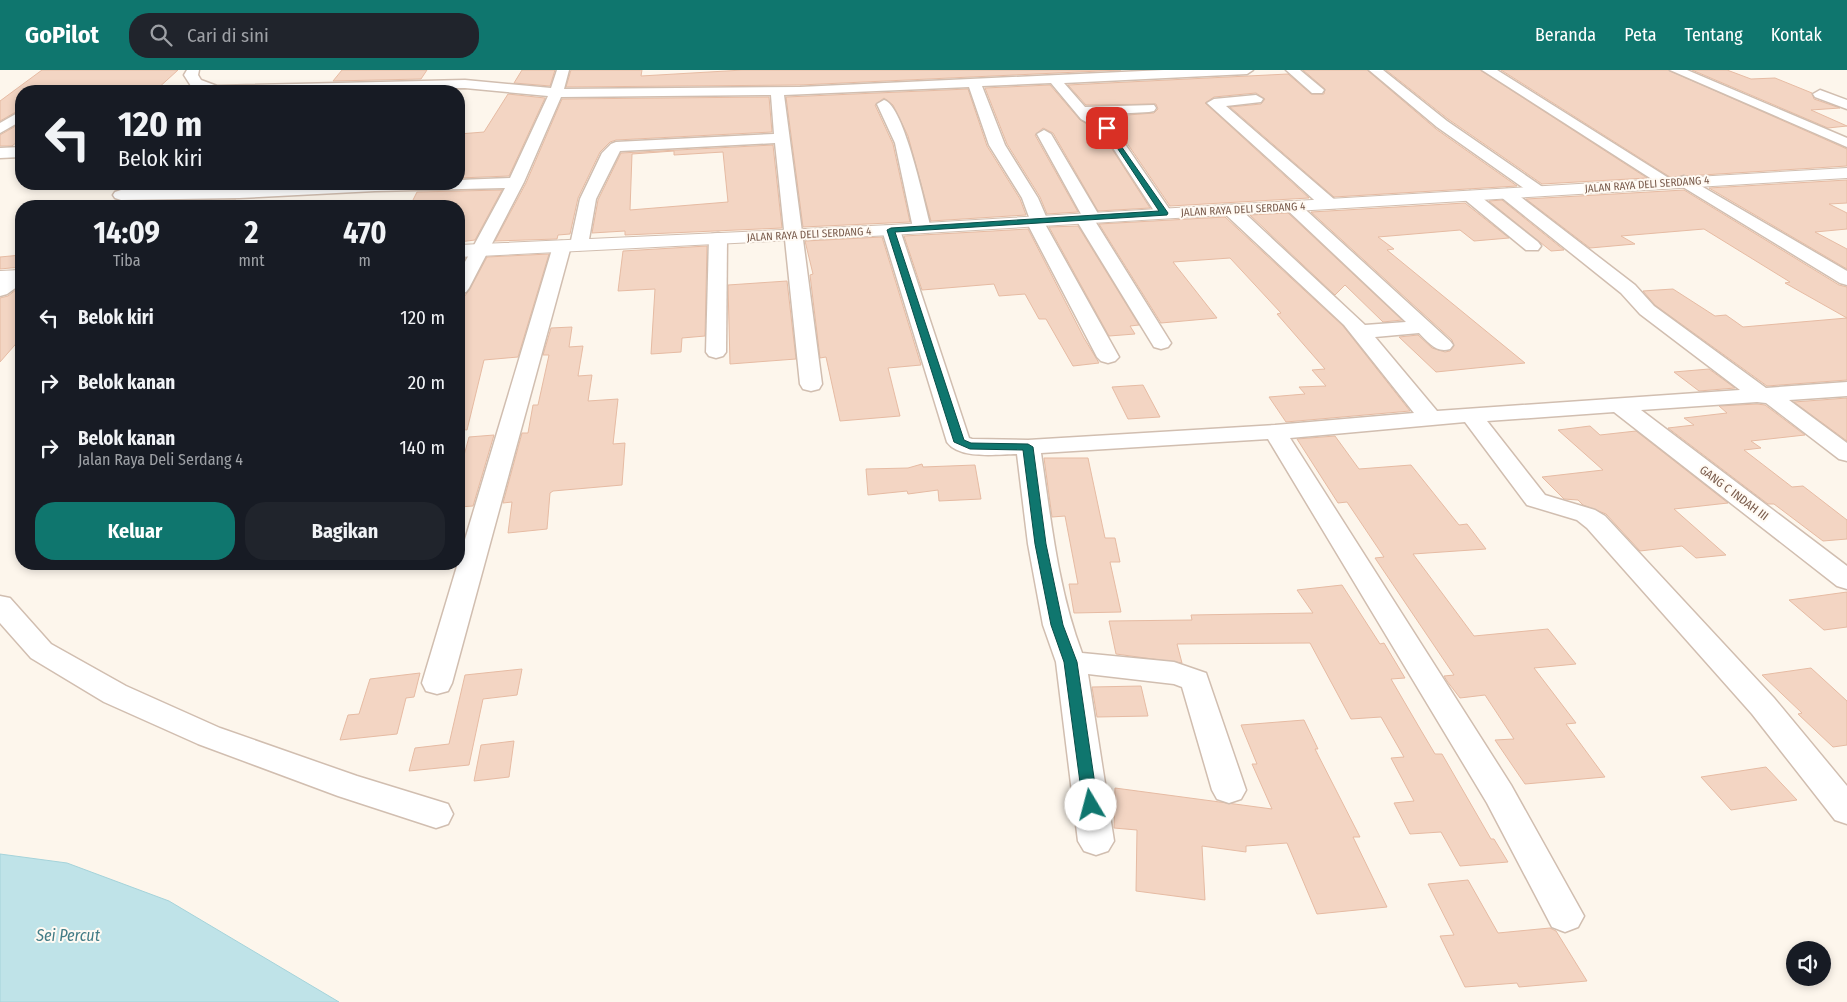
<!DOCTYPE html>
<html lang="id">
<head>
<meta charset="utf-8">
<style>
  body { margin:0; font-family:"Fira Sans Condensed",sans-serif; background:#20242c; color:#f1f3f6; height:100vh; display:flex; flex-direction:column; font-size:19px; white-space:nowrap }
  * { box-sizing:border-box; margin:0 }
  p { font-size:16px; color:#9ea1a6 }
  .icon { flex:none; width:28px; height:28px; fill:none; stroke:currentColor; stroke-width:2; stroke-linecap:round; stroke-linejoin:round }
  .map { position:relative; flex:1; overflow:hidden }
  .sheet { position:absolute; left:15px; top:130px; width:450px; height:370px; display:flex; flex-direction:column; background:#171b24; border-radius:20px; box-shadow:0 2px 8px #0003 }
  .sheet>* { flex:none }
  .top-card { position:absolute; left:15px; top:15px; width:450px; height:105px; border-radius:20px; box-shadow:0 2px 8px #0003; background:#171b24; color:#f1f3f6; overflow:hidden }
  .controls { position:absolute; left:1786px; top:871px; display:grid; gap:10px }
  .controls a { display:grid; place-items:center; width:45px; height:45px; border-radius:50%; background:#171b24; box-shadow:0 2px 8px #0003; font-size:25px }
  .pin { position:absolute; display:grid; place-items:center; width:42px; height:42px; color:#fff; margin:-21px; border-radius:10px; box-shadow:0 2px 8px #0006 }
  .me { position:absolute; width:55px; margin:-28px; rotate:352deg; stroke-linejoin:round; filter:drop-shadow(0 0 4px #0008) }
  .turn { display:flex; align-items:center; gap:18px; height:105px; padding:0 20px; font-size:22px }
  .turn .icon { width:65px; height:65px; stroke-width:2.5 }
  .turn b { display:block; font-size:35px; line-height:42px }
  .eta { display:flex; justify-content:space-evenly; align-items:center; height:85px; text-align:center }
  .eta b { font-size:30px; font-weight:700; line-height:35px }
  .action { display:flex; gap:10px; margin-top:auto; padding:10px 20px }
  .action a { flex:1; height:58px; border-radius:20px; background:#0f766e; color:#fff; font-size:20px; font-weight:700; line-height:58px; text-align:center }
  .action a+a { background:#20242c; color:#f1f3f6 }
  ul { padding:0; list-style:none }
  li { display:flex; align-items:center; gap:15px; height:65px; padding:0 20px }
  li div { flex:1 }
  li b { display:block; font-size:19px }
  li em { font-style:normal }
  header { display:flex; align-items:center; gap:30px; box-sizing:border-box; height:70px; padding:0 25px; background:#0f766e; color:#fff }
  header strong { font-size:24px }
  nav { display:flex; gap:28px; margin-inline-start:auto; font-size:18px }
  .search { width:350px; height:45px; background:#20242c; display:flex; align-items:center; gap:12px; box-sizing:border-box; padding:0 18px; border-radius:20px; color:#9ea1a6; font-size:19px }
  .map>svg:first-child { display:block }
</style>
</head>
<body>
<header>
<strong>GoPilot</strong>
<div class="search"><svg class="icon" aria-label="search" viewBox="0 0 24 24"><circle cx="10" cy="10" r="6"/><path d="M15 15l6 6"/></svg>Cari di sini</div>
<nav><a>Beranda</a><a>Peta</a><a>Tentang</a><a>Kontak</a></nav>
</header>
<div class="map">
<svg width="1847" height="932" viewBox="0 0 1847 932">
  <rect width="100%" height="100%" fill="#fdf6ec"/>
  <path fill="#bfe3e8" stroke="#a5d3da" d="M 0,784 L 67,793 L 169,831 L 339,932 L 0,932 Z"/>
  <g fill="#f3d5c3" stroke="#e6bba3" fill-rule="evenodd">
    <path d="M 42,0 L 178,0 L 155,21 L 21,21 L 21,39 L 0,51 L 0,31 Z"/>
    <path d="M 342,0 L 427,0 L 421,9 L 333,11 Z"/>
    <path d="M 522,0 L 555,0 L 550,16 L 514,13 Z"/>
    <path d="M 571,0 L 642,0 L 641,6 L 743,0 L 1121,0 L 800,15 L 566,17 Z"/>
    <path d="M 1303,0 L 1367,0 L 1436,59 L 1517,116 L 1334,127 L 1230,37 L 1261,34 L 1265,29 L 1256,23 L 1214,27 L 1205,33 L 1309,128 L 1170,136 L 1114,54 L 1101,47 L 1154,43 L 1158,39 L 1156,34 L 1086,35 L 1068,15 L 1288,4 L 1311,24 L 1324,24 L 1325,19 Z"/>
    <path d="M 1386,0 L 1480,0 L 1647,108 L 1542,114 L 1448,49 Z"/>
    <path d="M 1501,0 L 1668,0 L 1847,79 L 1847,96 L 1670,107 Z"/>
    <path d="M 1692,0 L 1727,0 L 1751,9 L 1775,8 L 1812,23 L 1814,29 L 1840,38 L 1811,40 L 1847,56 L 1828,58 Z"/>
    <path d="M 1050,15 L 1080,50 L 1101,62 L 1150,138 L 1098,141 L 1053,63 L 1043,58 L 1035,65 L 1078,142 L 1047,144 L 1040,127 L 1007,74 L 985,18 Z"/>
    <path d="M 968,19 L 987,76 L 1020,129 L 1026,145 L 931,151 L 908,66 L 893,35 L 884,28 L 875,35 L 893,74 L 910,152 L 803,157 L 786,27 Z"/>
    <path d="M 508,24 L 545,28 L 509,106 L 459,108 L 459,64 L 484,62 Z"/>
    <path d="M 769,27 L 772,62 L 616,70 L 610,72 L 600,82 L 578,128 L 570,164 L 558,165 L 557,169 L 495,171 L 526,113 L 562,29 Z"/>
    <path d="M 21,53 L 21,69 L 12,76 L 0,76 L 0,65 Z"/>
    <path d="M 773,75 L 782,158 L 625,165 L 625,161 L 592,163 L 598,130 L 621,83 ZM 674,81 L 674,85 L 723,82 L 728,132 L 630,140 L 632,84 Z"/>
    <path d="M 1847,110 L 1847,133 L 1829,134 L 1847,143 L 1847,159 L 1815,162 L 1847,179 L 1847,199 L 1709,118 Z"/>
    <path d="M 502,120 L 475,170 L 459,172 L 459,136 L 410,136 L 417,122 Z"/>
    <path d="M 1684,120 L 1839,215 L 1847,217 L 1847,248 L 1785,213 L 1790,212 L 1704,159 L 1621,166 L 1635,174 L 1590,178 L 1526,129 Z"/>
    <path d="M 236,130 L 230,136 L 176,136 L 181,131 Z"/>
    <path d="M 1502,130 L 1564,180 L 1551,181 L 1489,131 Z"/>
    <path d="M 1465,133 L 1509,168 L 1474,171 L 1460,160 L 1378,167 L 1394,179 L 1387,180 L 1525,293 L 1436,302 L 1399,267 L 1418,265 L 1432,278 L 1445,282 L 1450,281 L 1454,276 L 1452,270 L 1311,142 Z"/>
    <path d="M 1288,143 L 1402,250 L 1383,252 L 1345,215 L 1335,225 L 1250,145 Z"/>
    <path d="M 1225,147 L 1343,256 L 1410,341 L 1286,352 L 1269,327 L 1305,324 L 1299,317 L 1326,316 L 1312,300 L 1325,299 L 1277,244 L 1281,243 L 1230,188 L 1173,192 L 1217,248 L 1161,253 L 1099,154 Z"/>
    <path d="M 1078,156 L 1139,255 L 1130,256 L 1135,264 L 1109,266 L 1049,157 Z"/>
    <path d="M 1028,159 L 1084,268 L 1099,293 L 1073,296 L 1046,249 L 1039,249 L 1025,224 L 999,226 L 994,214 L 922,220 L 904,166 Z"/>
    <path d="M 882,167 L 921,295 L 888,298 L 900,346 L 840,351 L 826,287 L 820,288 L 810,205 L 813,204 L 805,171 Z"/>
    <path d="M 707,176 L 705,266 L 682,268 L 681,282 L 651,284 L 655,219 L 618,221 L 623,181 Z"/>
    <path d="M 549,184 L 518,287 L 484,290 L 467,360 L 459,359 L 459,227 L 464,227 L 470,219 L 487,187 Z"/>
    <path d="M 21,185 L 21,197 L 0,199 L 0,187 Z"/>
    <path d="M 787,211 L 796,289 L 730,294 L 728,215 Z"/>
    <path d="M 21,216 L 21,268 L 0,292 L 0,228 L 8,226 Z"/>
    <path d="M 1673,219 L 1715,246 L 1726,245 L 1743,257 L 1847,248 L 1847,310 L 1767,316 L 1655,235 L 1643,221 Z"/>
    <path d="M 572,257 L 569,277 L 583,276 L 578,306 L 592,305 L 588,331 L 618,329 L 613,374 L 625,373 L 622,415 L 553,421 L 550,423 L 547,459 L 508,463 L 512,432 L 503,433 L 522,363 L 528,363 L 533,335 L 538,335 L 549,285 L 543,285 L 551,258 Z"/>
    <path d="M 1709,299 L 1735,318 L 1699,321 L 1674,302 Z"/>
    <path d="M 1143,315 L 1160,347 L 1128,349 L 1112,317 Z"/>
    <path d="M 1847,328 L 1847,371 L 1794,332 Z"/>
    <path d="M 1757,334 L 1765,335 L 1805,365 L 1751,371 L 1761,378 L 1744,380 L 1792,417 L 1803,416 L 1847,450 L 1847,469 L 1823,471 L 1774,434 L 1768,434 L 1668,358 L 1694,355 L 1684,348 L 1727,343 L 1719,336 Z"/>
    <path d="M 1590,356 L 1600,365 L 1636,361 L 1728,433 L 1674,439 L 1726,485 L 1696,488 L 1682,476 L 1640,481 L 1606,444 L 1583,435 L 1578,430 L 1564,429 L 1542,407 L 1603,400 L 1558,360 Z"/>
    <path d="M 494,365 L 473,436 L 459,437 L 459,404 L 469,367 Z"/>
    <path d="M 1335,366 L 1359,399 L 1411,395 L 1459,455 L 1467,454 L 1486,479 L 1413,484 L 1474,566 L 1548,559 L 1576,594 L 1534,598 L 1576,653 L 1566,654 L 1605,707 L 1525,714 L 1495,670 L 1514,669 L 1485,625 L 1460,628 L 1447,611 L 1444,606 L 1454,605 L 1375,488 L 1384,487 L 1347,432 L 1338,433 L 1297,369 Z"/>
    <path d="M 1044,388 L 1088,388 L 1105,468 L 1115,468 L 1120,492 L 1110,492 L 1121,542 L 1074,543 L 1069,514 L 1078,514 L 1065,446 L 1052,447 Z"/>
    <path d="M 922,394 L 923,397 L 975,395 L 981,429 L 939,431 L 938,420 L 908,424 L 907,421 L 868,425 L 866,399 L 908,398 Z"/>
    <path d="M 1342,515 L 1380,574 L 1384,573 L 1405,608 L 1391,609 L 1419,657 L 1435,684 L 1442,684 L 1491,769 L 1494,769 L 1508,792 L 1460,796 L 1441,762 L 1410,764 L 1394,733 L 1414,731 L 1391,688 L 1404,687 L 1381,647 L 1351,649 L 1310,573 L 1177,574 L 1182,593 L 1116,584 L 1109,551 L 1192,550 L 1191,545 L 1313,543 L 1297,520 Z"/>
    <path d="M 1847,522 L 1847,557 L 1824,560 L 1789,530 Z"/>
    <path d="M 1811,598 L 1847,631 L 1847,675 L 1833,677 L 1798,644 L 1802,643 L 1762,605 Z"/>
    <path d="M 522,599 L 517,625 L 483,629 L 469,695 L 409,701 L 415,678 L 449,674 L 465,605 Z"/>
    <path d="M 420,603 L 414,627 L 406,628 L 397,664 L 340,670 L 348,645 L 359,644 L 370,609 Z"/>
    <path d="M 1141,616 L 1148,646 L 1097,647 L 1092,617 Z"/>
    <path d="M 1304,650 L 1318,679 L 1315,679 L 1360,767 L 1353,767 L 1387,837 L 1317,844 L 1287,773 L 1246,776 L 1246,782 L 1202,776 L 1205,830 L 1136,821 L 1137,760 L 1114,758 L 1115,718 L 1272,739 L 1252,694 L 1257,694 L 1241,655 Z"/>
    <path d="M 514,671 L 509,707 L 474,711 L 481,675 Z"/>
    <path d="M 1766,697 L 1797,730 L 1731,740 L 1701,707 Z"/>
    <path d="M 1468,810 L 1498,863 L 1550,858 L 1556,861 L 1587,911 L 1519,917 L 1517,913 L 1465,917 L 1440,866 L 1454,865 L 1428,814 Z"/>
  </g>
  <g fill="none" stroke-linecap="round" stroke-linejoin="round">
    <defs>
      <g id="minor">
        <path d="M 187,0 L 199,0 L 198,5 L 201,10 L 217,16 L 465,10 L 551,18 L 557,0 L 569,0 L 564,19 L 800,17 L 1164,0 L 1253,0 L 1247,4 L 1064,13 L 1085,37 L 1154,35 L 1156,38 L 1154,41 L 1149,42 L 1094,45 L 1112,55 L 1172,143 L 1170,147 L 1158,147 L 1102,61 L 1081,49 L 1051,13 L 982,16 L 1005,75 L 1038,128 L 1048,151 L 1045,154 L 1119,287 L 1115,291 L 1108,293 L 1101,291 L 1097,287 L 1026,151 L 1029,147 L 1022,128 L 989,75 L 969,17 L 784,25 L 822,314 L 819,319 L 811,321 L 803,319 L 800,314 L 775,73 L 620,81 L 596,129 L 588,175 L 585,179 L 579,180 L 571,176 L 452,613 L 448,621 L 437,624 L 426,621 L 422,613 L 553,176 L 556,172 L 562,171 L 570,175 L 580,129 L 602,83 L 611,74 L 616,72 L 774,64 L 771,25 L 561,27 L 524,112 L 469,218 L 466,222 L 459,224 L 459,203 L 505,118 L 375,121 L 239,128 L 121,130 L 115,128 L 113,125 L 115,122 L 121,120 L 324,114 L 459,114 L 459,110 L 510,108 L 548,26 L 465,18 L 207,21 L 191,16 L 184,5 Z"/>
        <path d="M 1286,0 L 1300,0 L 1324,20 L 1322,23 L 1312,23 Z"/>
        <path d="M 1369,0 L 1383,0 L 1447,51 L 1544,118 L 1546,121 L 1544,124 L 1532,124 L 1437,57 Z"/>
        <path d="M 1482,0 L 1497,0 L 1675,112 L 1667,117 L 1661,115 Z"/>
        <path d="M 1670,0 L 1687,0 L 1847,68 L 1847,77 Z"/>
        <path d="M 1820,20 L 1847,30 L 1847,39 L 1815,27 L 1813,24 Z"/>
        <path d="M 1256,25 L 1263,29 L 1261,32 L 1226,36 L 1335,130 L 1337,134 L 1335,138 L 1323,138 L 1207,33 L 1214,29 Z"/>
        <path d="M 884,30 C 904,35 925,136 931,158 L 928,162 L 916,162 L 913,158 L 895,73 L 877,34 Z"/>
        <path d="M 21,41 L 21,51 L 0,63 L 0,53 Z"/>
        <path d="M 1044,60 L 1051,64 L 1100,147 L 1095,151 L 1171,273 L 1168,277 L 1161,279 L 1154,277 L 1075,148 L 1081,144 L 1037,64 Z"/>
        <path d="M 21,77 L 21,87 L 0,88 L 0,78 Z"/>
        <path d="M 1684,106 L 1847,201 L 1847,215 L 1840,213 L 1678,114 L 1676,111 L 1678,108 Z"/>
        <path d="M 1507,119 L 1513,121 L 1635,215 L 1654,236 L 1766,318 L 1847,312 L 1847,326 L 1789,330 L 1847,373 L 1847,391 L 1839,389 L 1766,333 L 1757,332 L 1641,340 L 1847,496 L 1847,519 L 1837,516 L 1614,342 L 1487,351 L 1545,425 L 1595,440 L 1605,446 L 1774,628 L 1847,716 L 1847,754 L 1835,750 L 1752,644 L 1587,458 L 1577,450 L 1527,435 L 1465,352 L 1290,368 L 1511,715 L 1584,846 L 1578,857 L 1565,862 L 1552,857 L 1487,733 L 1268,369 L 1041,383 C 1051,450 1058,520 1082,583 L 1174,592 L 1206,603 L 1246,720 L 1241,729 L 1229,733 L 1217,729 L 1212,720 L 1182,617 L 1174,614 L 1088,604 L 1114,771 L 1108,781 L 1096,785 L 1084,781 L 1078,771 L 1056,592 L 1043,555 L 1028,474 L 1017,384 C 998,384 960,390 947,372 L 882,160 L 885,156 L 897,156 L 900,160 L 969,368 L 972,369 L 1028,370 L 1275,355 L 1414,343 L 1344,255 L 1224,143 L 1222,139 L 1224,135 L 1236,135 L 1365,255 L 1406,252 L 1283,136 L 1285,132 L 1297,132 L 1450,271 L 1453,275 L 1450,279 C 1436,283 1429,273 1419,263 L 1375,267 L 1437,341 L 1740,320 L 1640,244 L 1621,223 L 1501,127 L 1499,124 L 1501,121 Z"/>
        <path d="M 1470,121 L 1476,123 L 1538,172 L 1541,176 L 1538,180 L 1526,180 L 1464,129 L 1462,126 L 1464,123 Z"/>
        <path d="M 718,163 L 724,164 L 727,168 L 726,282 L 723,286 L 716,288 L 709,286 L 706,282 L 709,168 L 712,164 Z"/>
        <path d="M 21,199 L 21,214 L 7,224 L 0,226 L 0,211 L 14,201 Z"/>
        <path d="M 0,526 L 10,528 L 51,574 L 126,616 L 220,658 L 357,706 L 448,734 L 453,744 L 448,754 L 436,758 L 338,726 L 198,674 L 104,632 L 31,588 L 0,553 Z"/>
      </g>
      <g id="tertiary">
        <path d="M 1847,98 L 1847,108 L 891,165 L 459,187 L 459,175 L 891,155 Z"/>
        <path d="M 21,200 L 21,212 L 0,213 L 0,201 Z"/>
      </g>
    </defs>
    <use href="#minor" stroke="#d1beb0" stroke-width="3"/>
    <use href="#tertiary" stroke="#d1beb0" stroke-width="2"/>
    <use href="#minor" fill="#fff" fill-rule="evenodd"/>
    <use href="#tertiary" fill="#fff" fill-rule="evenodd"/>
  </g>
  <path fill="#0f766e" stroke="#0a4d48" d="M 1107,56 L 1168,143 L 1167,145 L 895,162 L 964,370 L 971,373 L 1028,374 L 1033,377 L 1046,474 L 1063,555 L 1077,592 L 1098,735 L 1096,739 L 1086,739 L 1083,735 L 1064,592 L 1051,555 L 1035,474 L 1023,380 L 970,379 L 954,372 L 887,160 L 891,158 L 1159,141 L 1104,58 Z"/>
  <g text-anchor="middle" stroke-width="4" stroke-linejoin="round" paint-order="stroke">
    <g font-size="11" fill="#7a5c4d" stroke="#fffaf3">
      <text transform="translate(1647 114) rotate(-4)" y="4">JALAN RAYA DELI SERDANG 4</text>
      <text transform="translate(1243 139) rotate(-3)" y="4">JALAN RAYA DELI SERDANG 4</text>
      <text transform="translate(809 164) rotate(-3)" y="4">JALAN RAYA DELI SERDANG 4</text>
    </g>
    <g font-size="12" fill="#7a5c4d" stroke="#fffaf3">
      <text transform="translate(1734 423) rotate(37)" y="4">GANG C INDAH III</text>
    </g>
    <g font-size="16" font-style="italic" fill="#437c86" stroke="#fffaf3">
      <text x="68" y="871">Sei Percut</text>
    </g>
  </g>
</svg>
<div class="controls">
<a><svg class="icon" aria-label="sound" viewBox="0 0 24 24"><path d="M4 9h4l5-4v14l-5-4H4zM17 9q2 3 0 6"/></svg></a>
</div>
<div class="pin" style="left:1107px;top:58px;background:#d93025"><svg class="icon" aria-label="arrive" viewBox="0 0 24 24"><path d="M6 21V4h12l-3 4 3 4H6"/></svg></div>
<svg class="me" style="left:1091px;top:735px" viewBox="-20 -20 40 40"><circle r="19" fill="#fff"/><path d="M0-13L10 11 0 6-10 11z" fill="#0f766e"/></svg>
<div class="top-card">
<div class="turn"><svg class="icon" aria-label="left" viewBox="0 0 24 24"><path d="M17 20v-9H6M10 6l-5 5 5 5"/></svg><div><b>120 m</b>Belok kiri</div></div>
</div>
<section class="sheet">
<div class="eta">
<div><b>14:09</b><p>Tiba</p></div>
<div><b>2</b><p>mnt</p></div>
<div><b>470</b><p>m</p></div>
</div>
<ul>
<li><svg class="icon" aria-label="left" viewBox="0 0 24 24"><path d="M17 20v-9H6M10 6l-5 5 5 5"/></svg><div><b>Belok kiri</b></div><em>120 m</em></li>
<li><svg class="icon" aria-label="right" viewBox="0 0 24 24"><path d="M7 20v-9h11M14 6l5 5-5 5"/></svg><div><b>Belok kanan</b></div><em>20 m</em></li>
<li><svg class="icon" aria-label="right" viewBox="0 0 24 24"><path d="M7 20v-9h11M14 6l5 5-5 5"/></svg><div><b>Belok kanan</b><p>Jalan Raya Deli Serdang 4</p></div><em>140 m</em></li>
</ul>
<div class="action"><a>Keluar</a><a>Bagikan</a></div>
</section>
</div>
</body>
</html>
